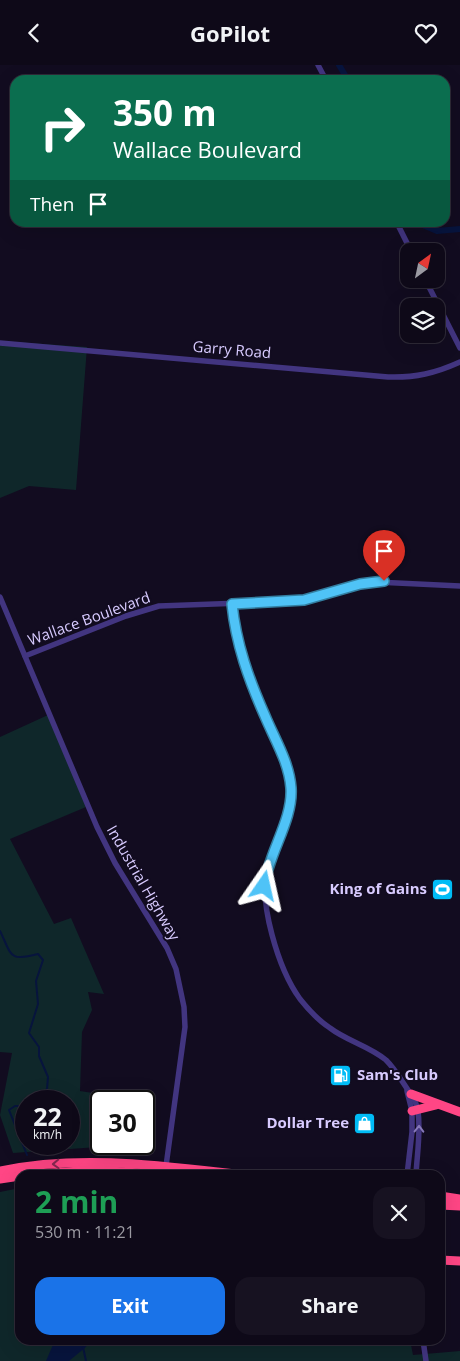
<!DOCTYPE html>
<html lang="en">
<head>
<meta charset="utf-8">
<style>
  body { margin:0; font-family:"Open Sans",sans-serif; background:#171221; color:#f1f3f6; height:100vh; display:flex; flex-direction:column; font-size:19px; white-space:nowrap }
  * { box-sizing:border-box; margin:0 }
  p { font-size:16px; color:#9b9aa2 }
  .icon { flex:none; width:28px; height:28px; fill:none; stroke:currentColor; stroke-width:2; stroke-linecap:round; stroke-linejoin:round }
  .map { position:relative; flex:1; overflow:hidden }
  .drawer { position:absolute; left:15px; top:1105px; width:430px; height:175px; display:flex; flex-direction:column; background:#0e0918; border-radius:15px; box-shadow:0 5px 20px #0002,0 0 0 1px #2e2a37 }
  .drawer>* { flex:none }
  .guide { position:absolute; left:10px; top:10px; width:440px; height:152px; border-radius:15px; box-shadow:0 5px 20px #0002,0 0 0 1px #2e2a37; background:#0b6e4f; color:#fff; overflow:hidden }
  .needle { width:32px; rotate:33deg }
  .controls { position:absolute; left:400px; top:178px; display:grid; gap:10px }
  .controls a { display:grid; place-items:center; width:45px; height:45px; border-radius:10px; background:#0e0918; box-shadow:0 5px 20px #0002,0 0 0 1px #2e2a37; font-size:25px }
  .speed { position:absolute; left:15px; top:1025px; display:flex; gap:10px; font-size:25px; font-weight:700; text-align:center }
  .speed>* { display:grid; place-content:center; width:65px; height:65px; border-radius:50%; background:#0e0918; box-shadow:0 5px 20px #0002,0 0 0 1px #2e2a37; line-height:1 }
  .speed small { font-size:12px; font-weight:400 }
  .speed .limit { border:2px solid #111; border-radius:8px; background:#fff; color:#111 }
  .pin { position:absolute; display:grid; place-items:center; width:42px; height:42px; color:#fff; margin:-51px -21px; border-radius:50% 50% 50% 0; rotate:-45deg; box-shadow:0 0 5px #0007 }
  .pin .icon { rotate:45deg }
  .me { position:absolute; width:55px; margin:-28px; rotate:11deg; stroke-linejoin:round; filter:drop-shadow(0 0 4px #0008) }
  .turn { display:flex; align-items:center; gap:18px; height:105px; padding:0 20px; font-size:22px }
  .turn .icon { width:65px; height:65px; stroke-width:2.5 }
  .turn b { display:block; font-size:35px; line-height:42px }
  .then { display:flex; align-items:center; height:48px; padding:0 20px; background:#0003; gap:10px; font-size:19px }
  .round { display:grid; place-items:center; flex:none; width:52px; height:52px; border-radius:15px; background:#171221 }
  .head { display:flex; align-items:center; justify-content:space-between; height:85px; padding:0 20px }
  h1 { font-size:30px; font-weight:700; line-height:38px; color:#1e9e55 }
  .cta { display:flex; gap:10px; margin-top:auto; padding:10px 20px }
  .cta a { flex:1; height:58px; border-radius:15px; background:#1a73e8; color:#fff; font-size:20px; font-weight:700; line-height:58px; text-align:center }
  .cta a+a { background:#171221; color:#f1f3f6 }
  header { display:flex; justify-content:space-between; align-items:center; height:65px; padding:0 20px; background:#0e0918; font-size:22px; font-weight:700 }
  .map>svg:first-child { display:block }
</style>
</head>
<body>
<header><svg class="icon" aria-label="back" viewBox="0 0 24 24"><path d="M15 5l-7 7 7 7"/></svg>GoPilot<svg class="icon" aria-label="heart" viewBox="0 0 24 24"><path d="M12 20l-8-8c-3-5 5-10 8-4 3-6 11-1 8 4z"/></svg></header>
<div class="map">
<svg width="460" height="1296" viewBox="0 0 460 1296">
  <rect width="100%" height="100%" fill="#120c20"/>
  <g fill="#0f272a" fill-rule="evenodd">
    <path d="M 0,276 L 87,282 L 76,425 L 29,421 L 0,433 Z"/>
    <path d="M 48,650 L 86,742 L 10,774 L 54,859 L 71,853 L 104,929 L 88,927 L 92,945 L 82,967 L 80,1026 L 99,1029 C 103,1044 104,1068 98,1082 L 13,1088 L 0,1050 L 12,988 L 0,987 L 0,672 ZM 26,1036 L 69,1036 L 69,1079 L 26,1079 Z"/>
    <path d="M 20,1123 L 20,1275 L 410,1275 L 413,1290 L 460,1286 L 460,1296 L 0,1296 L 0,1127 Z"/>
  </g>
  <path fill="#07143d" d="M 55,1275 L 89,1275 L 86,1282 L 69,1296 L 46,1296 Z"/>
  <g fill="none" stroke-linecap="round" stroke-linejoin="round">
    <g stroke="#07143d" stroke-width="2">
      <path d="M 0,866 C 12,890 8,897 38,889 L 43,895 L 36,916 L 38,939 L 29,968 L 39,982 L 39,991 L 48,1012 L 47,1024 L 37,1036"/>
      <path d="M 26,1041 L 15,1041 L 9,1045 L 27,1090"/>
      <path d="M 83,1282 L 86,1296"/>
    </g>
    <g stroke="#07143d" stroke-width="6">
      <path d="M 339,0 L 348,15"/>
      <path d="M 418,158 L 437,166 L 460,164"/>
    </g>
    <g stroke="#423580" stroke-width="5.5">
      <path d="M 318,0 L 326,15"/>
      <path d="M 397,158 L 411,186"/>
      <path d="M 425,214 L 460,283"/>
      <path d="M 0,278 L 388,312 C 415,313 436,308 460,297"/>
      <path d="M 0,532 L 97,762 L 115,798 L 167,883 L 176,904 L 184,942 L 185,962 L 166,1101"/>
      <path d="M 232,539 C 236,578 248,612 263,647 C 273,672 288,695 291,722 C 293,750 276,774 268,801 C 257,836 279,905 300,934 C 308,944 319,956 330,963 C 347,976 369,981 386,995 C 394,1003 400,1013 406,1022 C 411,1030 417,1037 418,1046 C 421,1067 417,1089 416,1110"/>
      <path d="M 25,591 L 126,551 L 159,541 L 295,536 L 376,517 L 460,521"/>
      <path d="M 407,1026 L 412,1046 L 412,1067 L 407,1110"/>
      <path d="M 423,1275 L 426,1296"/>
    </g>
    <g stroke="#ff4685" stroke-width="9">
      <path d="M 411,1029 L 460,1047"/>
      <path d="M 412,1046 L 436,1040"/>
      <path d="M 0,1106 C 81,1089 163,1101 244,1110"/>
      <path d="M 25,1110 L 94,1105 L 171,1110"/>
      <path d="M 0,1114 L 20,1111"/>
      <path d="M 440,1131 L 460,1134"/>
      <path d="M 440,1140 L 460,1141"/>
      <path d="M 440,1195 L 460,1196"/>
    </g>
  </g>
  <defs><path id="oneway-chevron" d="M-2-3.5L2.5 0L-2 3.5" fill="none" stroke-width="1.6" stroke-linecap="round" stroke-linejoin="round" transform="scale(1.25)"/></defs>
  <use stroke="#8678b9" href="#oneway-chevron" transform="translate(419 1064) rotate(-89)"/>
  <use stroke="#882952" href="#oneway-chevron" transform="translate(56 1099) rotate(178)"/>
  <g fill="none" stroke-linecap="round" stroke-linejoin="round">
    <defs>
      <path id="route" d="M 264,821 C 269,787 293,755 291,723 C 289,697 275,675 265,651 C 249,615 236,579 232,539 L 304,535 L 360,519 L 384,516"/>
    </defs>
    <use href="#route" stroke="#337fa1" stroke-width="12"/>
    <use href="#route" stroke="#4fc3f7" stroke-width="9"/>
  </g>
  <defs>
    <symbol id="stadium-square" viewBox="-11 -11 22 22"><rect x="-9" y="-9" width="18" height="18" rx="4" fill="#00bcf6" stroke="#120c20"/><path d="M0-5a6.5 5 0 1 0 0 10a6.5 5 0 1 0 0-10ZM-3.5-1.8h7v3.6h-7Z" fill="#fff"/></symbol>
    <symbol id="fuel-square" viewBox="-11 -11 22 22"><rect x="-9" y="-9" width="18" height="18" rx="4" fill="#00bcf6" stroke="#120c20"/><path d="M-5.5-6h7V0h2V4h1.3V-2.5L3-4.5l.8-.8L6-3V5H2.5V1h-1V6h-7ZM-4.2-4.7v3.2H.2V-4.7Z" fill="#fff"/></symbol>
    <symbol id="shop-square" viewBox="-11 -11 22 22"><rect x="-9" y="-9" width="18" height="18" rx="4" fill="#00bcf6" stroke="#120c20"/><path d="M-5-2.5h2.3a2.7 3.5 0 0 1 5.4 0H5L5.5 6h-11ZM-1.5-2.5h3a1.5 2.3 0 0 0-3 0Z" fill="#fff"/></symbol>
  </defs>
  <g fill-rule="evenodd">
    <use href="#stadium-square" x="430" y="812" width="25" height="25"/>
    <use href="#fuel-square" x="328" y="998" width="25" height="25"/>
    <use href="#shop-square" x="352" y="1046" width="25" height="25"/>
  </g>
  <g text-anchor="middle" stroke-width="4" stroke-linejoin="round" paint-order="stroke">
    <g font-size="15" fill="#d8cbff" stroke="#120c20">
      <text transform="translate(232 285) rotate(5)" y="5">Garry Road</text>
      <text transform="translate(89 554) rotate(-20)" y="5">Wallace Boulevard</text>
      <text transform="translate(143 818) rotate(60)" y="5">Industrial Highway</text>
    </g>
    <g font-size="15" font-weight="bold" fill="#d8cbff" stroke="#120c20" text-anchor="end">
      <text x="427" y="829">King of Gains</text>
      <text x="357" y="1015" text-anchor="start">Sam's Club</text>
      <text x="349" y="1063">Dollar Tree</text>
    </g>
  </g>
</svg>
<div class="controls">
<a><svg class="needle" viewBox="-14 -14 28 28"><path d="M0-13l5 13h-10z" fill="#e53935"/><path d="M0 13l5-13h-10z" fill="#9b9aa2"/></svg></a>
<a><svg class="icon" aria-label="layers" viewBox="0 0 24 24"><path d="M12 4l9 5-9 5-9-5zM3 14l9 5 9-5"/></svg></a>
</div>
<div class="speed"><div>22<small>km/h</small></div><div class="limit">30</div></div>
<div class="pin" style="left:384px;top:516px;background:#d93025"><svg class="icon" aria-label="arrive" viewBox="0 0 24 24"><path d="M6 21V4h12l-3 4 3 4H6"/></svg></div>
<svg class="me" style="left:264px;top:821px" viewBox="-20 -20 40 40"><path d="M0-17L14 15 0 8-14 15z" fill="#4fc3f7" stroke="#fff" stroke-width="4"/></svg>
<div class="guide">
<div class="turn"><svg class="icon" aria-label="right" viewBox="0 0 24 24"><path d="M7 20v-9h11M14 6l5 5-5 5"/></svg><div><b>350 m</b>Wallace Boulevard</div></div>
<div class="then">Then<svg class="icon" aria-label="arrive" viewBox="0 0 24 24"><path d="M6 21V4h12l-3 4 3 4H6"/></svg></div>
</div>
<section class="drawer">
<div class="head"><div><h1>2 min</h1><p>530 m · 11:21</p></div><a class="round"><svg class="icon" aria-label="close" viewBox="0 0 24 24"><path d="M6 6l12 12M18 6L6 18"/></svg></a></div>
<div class="cta"><a>Exit</a><a>Share</a></div>
</section>
</div>
</body>
</html>
